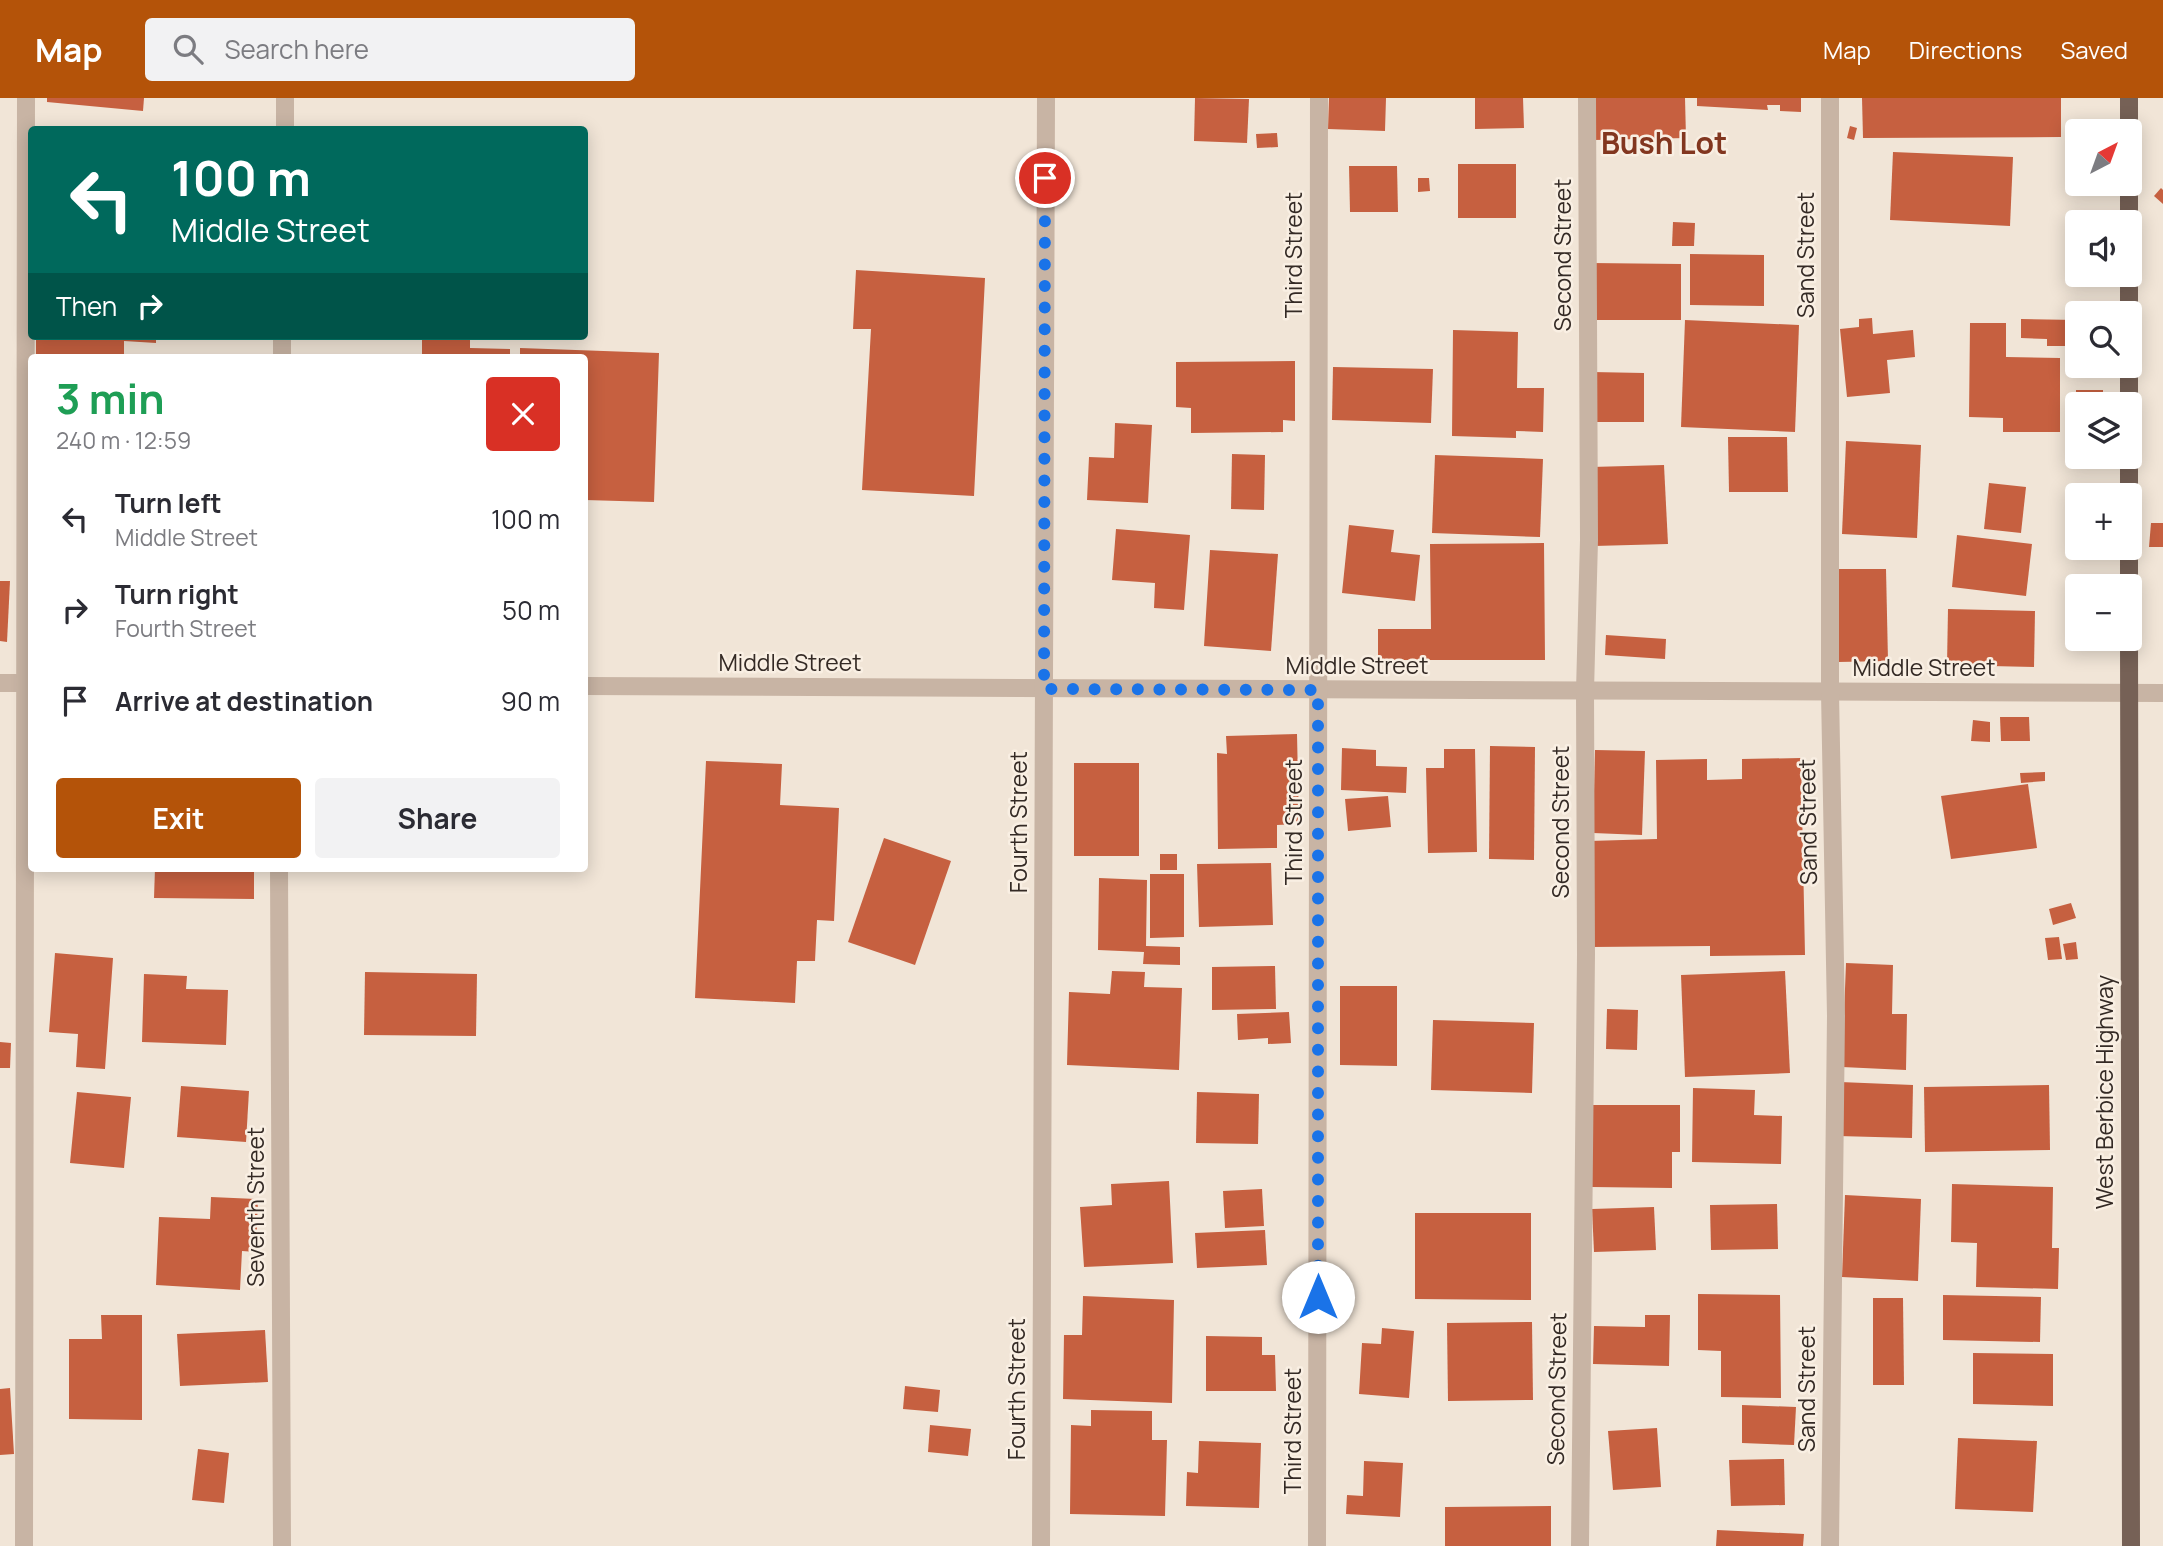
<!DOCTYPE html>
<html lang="en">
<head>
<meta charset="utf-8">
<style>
  body { margin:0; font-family:Manrope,sans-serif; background:#f2f2f3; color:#2b2b33; height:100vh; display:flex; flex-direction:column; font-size:26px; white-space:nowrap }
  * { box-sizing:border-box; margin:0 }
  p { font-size:23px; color:#7c7c81 }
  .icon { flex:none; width:38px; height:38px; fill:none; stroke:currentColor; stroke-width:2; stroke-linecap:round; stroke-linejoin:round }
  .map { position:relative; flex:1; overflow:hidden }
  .panel { position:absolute; left:28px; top:256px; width:560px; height:518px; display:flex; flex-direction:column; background:#fff; border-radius:7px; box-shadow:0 4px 18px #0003 }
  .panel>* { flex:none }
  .banner { position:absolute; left:28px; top:28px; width:560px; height:214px; border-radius:7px; box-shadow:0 4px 18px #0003; background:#00695c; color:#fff; overflow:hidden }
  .needle { width:46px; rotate:41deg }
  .tools { position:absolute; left:2065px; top:21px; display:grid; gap:14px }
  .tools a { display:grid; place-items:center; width:77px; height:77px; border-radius:7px; background:#fff; box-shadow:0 4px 18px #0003; font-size:35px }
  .pin { position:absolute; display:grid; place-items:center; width:60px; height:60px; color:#fff; margin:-30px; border:4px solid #fff; border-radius:50%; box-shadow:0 2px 7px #0007 }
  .me { position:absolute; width:77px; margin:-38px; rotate:0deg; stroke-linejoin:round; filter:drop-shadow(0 0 5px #0008) }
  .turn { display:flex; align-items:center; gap:24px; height:147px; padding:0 28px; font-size:32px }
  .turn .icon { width:91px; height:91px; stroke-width:2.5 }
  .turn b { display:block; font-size:49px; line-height:60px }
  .then { display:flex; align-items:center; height:66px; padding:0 28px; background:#0003; gap:14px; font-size:26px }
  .round { display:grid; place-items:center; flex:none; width:74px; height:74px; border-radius:7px; background:#f2f2f3 }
  .headline { display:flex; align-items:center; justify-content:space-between; height:119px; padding:0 28px }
  h1 { font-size:42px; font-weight:700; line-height:52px; color:#1e9e55 }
  .action { display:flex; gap:14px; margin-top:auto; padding:14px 28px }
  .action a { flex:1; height:80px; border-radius:7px; background:#b45309; color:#fff; font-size:28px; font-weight:700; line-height:80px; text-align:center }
  .action a+a { background:#f2f2f3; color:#2b2b33 }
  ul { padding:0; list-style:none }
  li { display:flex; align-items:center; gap:21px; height:91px; padding:0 28px }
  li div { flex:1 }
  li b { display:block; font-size:26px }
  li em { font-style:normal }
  header { display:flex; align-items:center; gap:42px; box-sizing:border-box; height:98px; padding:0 35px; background:#b45309; color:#fff }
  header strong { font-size:33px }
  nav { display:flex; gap:38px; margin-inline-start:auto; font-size:24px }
  .search { width:490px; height:63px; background:#f2f2f3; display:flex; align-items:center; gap:18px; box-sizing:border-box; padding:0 24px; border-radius:7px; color:#7c7c81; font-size:26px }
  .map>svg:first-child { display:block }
</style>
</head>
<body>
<header>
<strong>Map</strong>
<div class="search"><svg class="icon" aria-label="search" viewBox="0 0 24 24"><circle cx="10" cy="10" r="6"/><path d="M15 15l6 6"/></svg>Search here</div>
<nav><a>Map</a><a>Directions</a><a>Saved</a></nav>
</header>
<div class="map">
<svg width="2163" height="1448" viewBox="0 0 2163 1448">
  <rect width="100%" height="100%" fill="#f1e5d7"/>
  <g fill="#c66040">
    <path d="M 47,0 L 144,0 L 143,13 L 47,4 Z"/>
    <path d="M 1195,0 L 1249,1 L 1247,45 L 1194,43 Z"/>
    <path d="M 1329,0 L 1386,0 L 1385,33 L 1328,31 Z"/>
    <path d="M 1475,0 L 1523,0 L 1524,30 L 1475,31 Z"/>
    <path d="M 1594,0 L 1685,0 L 1686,40 L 1594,42 Z"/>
    <path d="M 1697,0 L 1801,0 L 1801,14 L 1780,13 L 1780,7 L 1767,7 L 1768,12 L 1697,8 Z"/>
    <path d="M 1862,0 L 2061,0 L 2061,39 L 1863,40 Z"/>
    <path d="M 1850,28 L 1857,30 L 1854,42 L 1847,40 Z"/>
    <path d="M 1277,35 L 1278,49 L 1257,50 L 1256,36 Z"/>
    <path d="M 1893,54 L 2013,59 L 2010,128 L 1890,122 Z"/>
    <rect x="1458" y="66" width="58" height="54"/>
    <path d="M 1349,68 L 1397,68 L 1398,114 L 1350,114 Z"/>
    <path d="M 1418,80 L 1429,80 L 1430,93 L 1418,94 Z"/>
    <path d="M 2161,90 L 2163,92 L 2163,106 L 2154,98 Z"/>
    <path d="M 1673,124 L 1695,125 L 1694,148 L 1672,148 Z"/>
    <path d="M 1690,156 L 1764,157 L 1764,208 L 1690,207 Z"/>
    <path d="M 1591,165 L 1681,166 L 1681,222 L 1591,222 Z"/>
    <path d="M 856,172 L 985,180 L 974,398 L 862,392 L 871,231 L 853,231 Z"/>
    <path d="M 1872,220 L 1873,236 L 1913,232 L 1915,259 L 1887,262 L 1890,295 L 1847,299 L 1840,231 L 1859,229 L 1859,221 Z"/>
    <path d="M 2021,221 L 2077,222 L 2077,248 L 2047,248 L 2047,241 L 2021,240 Z"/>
    <path d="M 1685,222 L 1799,227 L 1795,334 L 1681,329 Z"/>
    <path d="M 1970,225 L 2006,225 L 2006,259 L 2060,260 L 2060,334 L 2003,334 L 2003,320 L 1969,319 Z"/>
    <path d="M 1453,232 L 1518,234 L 1517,290 L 1544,290 L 1543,334 L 1516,333 L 1516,340 L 1452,338 Z"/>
    <path d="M 36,238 L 156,238 L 156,245 L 124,243 L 124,259 L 36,259 Z"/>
    <path d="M 422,238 L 470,238 L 470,250 L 510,251 L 510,259 L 422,259 Z"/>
    <path d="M 520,250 L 659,255 L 654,404 L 585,402 L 588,318 L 584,318 L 584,259 L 520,259 Z"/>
    <path d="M 1295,263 L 1295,323 L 1283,322 L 1283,334 L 1191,335 L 1191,310 L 1176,309 L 1176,264 Z"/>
    <path d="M 1333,269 L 1433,271 L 1431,325 L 1332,322 Z"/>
    <path d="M 1592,274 L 1644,275 L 1644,324 L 1592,324 Z"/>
    <rect x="2076" y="292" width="27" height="14"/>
    <path d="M 1115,325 L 1152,327 L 1148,405 L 1087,402 L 1089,359 L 1114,360 Z"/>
    <path d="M 1728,339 L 1787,339 L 1788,394 L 1729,394 Z"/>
    <path d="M 1846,343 L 1921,347 L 1917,440 L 1842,436 Z"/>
    <path d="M 1232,356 L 1265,357 L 1264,412 L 1231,411 Z"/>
    <path d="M 1435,357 L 1543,361 L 1540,439 L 1432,435 Z"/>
    <path d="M 1664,367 L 1668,446 L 1594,448 L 1591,369 Z"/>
    <path d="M 1989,385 L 2026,389 L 2021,435 L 1984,431 Z"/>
    <path d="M 2151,425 L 2163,425 L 2163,449 L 2149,449 Z"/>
    <path d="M 1349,427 L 1394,432 L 1391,454 L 1420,457 L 1415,503 L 1342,495 Z"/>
    <path d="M 1116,431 L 1190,437 L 1184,512 L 1154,510 L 1155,485 L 1112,482 Z"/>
    <path d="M 1957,437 L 2032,446 L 2026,498 L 1952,489 Z"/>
    <path d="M 1544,445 L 1545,562 L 1378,562 L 1378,531 L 1431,531 L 1430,446 Z"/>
    <path d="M 1210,452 L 1278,456 L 1271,553 L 1204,548 Z"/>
    <path d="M 1836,471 L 1886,471 L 1888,563 L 1838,564 Z"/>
    <path d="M 0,483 L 10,483 L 7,544 L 0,543 Z"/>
    <path d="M 1948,511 L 2035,513 L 2034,569 L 1947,567 Z"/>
    <path d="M 1606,537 L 1666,541 L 1665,561 L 1605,557 Z"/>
    <path d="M 2000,619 L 2029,619 L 2030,643 L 2001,643 Z"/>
    <path d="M 1973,622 L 1990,624 L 1990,644 L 1971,643 Z"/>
    <path d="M 1297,636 L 1299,726 L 1277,727 L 1277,750 L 1218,751 L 1217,655 L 1227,656 L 1226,638 Z"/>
    <path d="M 1490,648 L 1535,649 L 1534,762 L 1489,761 Z"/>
    <path d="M 1342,650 L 1376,652 L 1376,668 L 1407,669 L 1406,695 L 1341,692 Z"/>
    <path d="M 1444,651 L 1475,651 L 1477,754 L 1428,755 L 1426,670 L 1444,670 Z"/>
    <path d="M 1595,652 L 1645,653 L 1642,737 L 1593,735 Z"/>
    <path d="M 1801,660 L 1805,857 L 1710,858 L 1710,848 L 1591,849 L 1589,743 L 1657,741 L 1656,662 L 1707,661 L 1707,682 L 1742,681 L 1742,661 Z"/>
    <path d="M 706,663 L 782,666 L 780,707 L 839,710 L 834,823 L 817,822 L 815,863 L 797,863 L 795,905 L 695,900 Z"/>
    <rect x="1074" y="665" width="65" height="93"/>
    <path d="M 2045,674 L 2045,683 L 2021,685 L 2020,675 Z"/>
    <path d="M 2028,686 L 2037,750 L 1951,761 L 1941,698 Z"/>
    <path d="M 1388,698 L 1391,729 L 1348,733 L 1345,701 Z"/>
    <path d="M 884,740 L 951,763 L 915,867 L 848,844 Z"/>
    <rect x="1160" y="756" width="17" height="16"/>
    <path d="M 1271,765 L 1273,827 L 1199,829 L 1197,766 Z"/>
    <path d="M 155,770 L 254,770 L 254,801 L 154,800 Z"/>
    <path d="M 1150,776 L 1184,776 L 1184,839 L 1150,840 Z"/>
    <path d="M 1099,780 L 1147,782 L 1146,848 L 1180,849 L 1180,867 L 1143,866 L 1144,854 L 1098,852 Z"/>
    <path d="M 2071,805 L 2076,820 L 2053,827 L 2049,811 Z"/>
    <path d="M 2059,839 L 2062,861 L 2048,862 L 2045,840 Z"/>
    <path d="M 2076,844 L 2078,861 L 2066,862 L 2063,846 Z"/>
    <path d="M 55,855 L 113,860 L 105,971 L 76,969 L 78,936 L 49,934 Z"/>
    <path d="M 1846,865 L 1893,867 L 1892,916 L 1907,916 L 1906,972 L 1842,969 Z"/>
    <path d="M 1275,868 L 1276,911 L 1212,912 L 1212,869 Z"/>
    <path d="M 1112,873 L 1145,874 L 1144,889 L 1182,890 L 1179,972 L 1067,967 L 1069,894 L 1110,896 Z"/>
    <path d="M 1785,873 L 1790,975 L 1685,979 L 1681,877 Z"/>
    <path d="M 365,874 L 477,876 L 476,938 L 364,937 Z"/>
    <path d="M 144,876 L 187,878 L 186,891 L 228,892 L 226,947 L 142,944 Z"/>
    <path d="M 1340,888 L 1397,888 L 1397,968 L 1340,967 Z"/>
    <path d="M 1607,911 L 1638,912 L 1637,952 L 1606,951 Z"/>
    <path d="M 1289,914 L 1291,945 L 1268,946 L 1268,940 L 1238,942 L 1237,916 Z"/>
    <path d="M 1433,922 L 1534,925 L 1532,995 L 1431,992 Z"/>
    <path d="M 0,944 L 11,945 L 10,970 L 0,970 Z"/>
    <path d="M 1840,984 L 1913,987 L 1912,1040 L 1838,1038 Z"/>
    <path d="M 2049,987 L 2050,1052 L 1925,1054 L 1924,989 Z"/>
    <path d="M 181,988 L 249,993 L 246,1044 L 177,1039 Z"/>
    <path d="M 1693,990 L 1755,992 L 1754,1017 L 1782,1018 L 1781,1066 L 1692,1064 Z"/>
    <path d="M 77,994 L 131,999 L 124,1070 L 70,1065 Z"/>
    <path d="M 1197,994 L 1259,996 L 1258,1046 L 1196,1045 Z"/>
    <path d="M 1592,1007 L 1680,1007 L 1680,1054 L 1672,1054 L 1672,1090 L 1592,1089 Z"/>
    <path d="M 1169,1083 L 1173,1165 L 1084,1169 L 1080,1109 L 1112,1107 L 1111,1086 Z"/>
    <path d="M 1952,1086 L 2053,1089 L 2052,1150 L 2059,1150 L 2058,1191 L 1976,1189 L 1977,1145 L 1951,1144 Z"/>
    <path d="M 1262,1091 L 1264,1128 L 1225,1130 L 1223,1093 Z"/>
    <path d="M 1845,1097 L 1921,1101 L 1918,1183 L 1842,1179 Z"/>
    <path d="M 211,1099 L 258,1101 L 256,1154 L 242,1153 L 240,1192 L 156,1187 L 159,1119 L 210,1121 Z"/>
    <path d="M 1777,1106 L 1778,1151 L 1711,1152 L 1710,1107 Z"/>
    <path d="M 1654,1109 L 1656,1152 L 1594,1154 L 1592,1111 Z"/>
    <path d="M 1415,1115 L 1531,1115 L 1531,1202 L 1415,1201 Z"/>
    <path d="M 1265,1132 L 1267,1167 L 1197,1170 L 1195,1135 Z"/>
    <path d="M 1698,1196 L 1780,1197 L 1781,1300 L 1721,1299 L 1721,1253 L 1698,1252 Z"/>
    <path d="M 1943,1197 L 2041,1199 L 2040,1244 L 1943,1242 Z"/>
    <path d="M 1083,1198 L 1174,1202 L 1172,1305 L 1063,1301 L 1064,1237 L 1082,1237 Z"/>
    <path d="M 1873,1200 L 1903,1200 L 1904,1287 L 1873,1287 Z"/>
    <path d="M 101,1217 L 142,1217 L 142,1322 L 69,1321 L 69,1241 L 102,1241 Z"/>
    <path d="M 1645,1217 L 1670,1217 L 1669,1268 L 1593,1266 L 1594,1228 L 1645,1229 Z"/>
    <path d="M 1532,1224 L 1533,1302 L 1448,1303 L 1447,1225 Z"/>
    <path d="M 1382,1230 L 1414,1233 L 1409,1300 L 1359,1296 L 1362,1245 L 1381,1246 Z"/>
    <path d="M 265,1232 L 268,1284 L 180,1288 L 177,1236 Z"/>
    <path d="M 1206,1238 L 1262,1239 L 1262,1257 L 1275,1257 L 1276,1293 L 1206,1293 Z"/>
    <path d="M 1973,1255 L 2053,1256 L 2053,1308 L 1973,1306 Z"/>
    <path d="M 905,1288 L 940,1292 L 938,1314 L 903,1311 Z"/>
    <path d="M 10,1290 L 14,1356 L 0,1357 L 0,1291 Z"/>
    <path d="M 1742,1307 L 1796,1309 L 1794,1347 L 1742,1345 Z"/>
    <path d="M 1091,1312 L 1152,1313 L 1152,1342 L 1167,1342 L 1165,1418 L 1070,1416 L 1071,1327 L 1091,1328 Z"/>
    <path d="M 930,1327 L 971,1331 L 968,1358 L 928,1354 Z"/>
    <path d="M 1657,1330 L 1661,1389 L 1613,1392 L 1608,1333 Z"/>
    <path d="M 1958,1340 L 2037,1343 L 2033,1414 L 1955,1411 Z"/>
    <path d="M 1199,1343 L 1261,1345 L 1259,1410 L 1186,1408 L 1187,1374 L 1198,1375 Z"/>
    <path d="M 198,1351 L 229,1355 L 224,1405 L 192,1402 Z"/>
    <path d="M 1784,1361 L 1785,1407 L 1731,1408 L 1729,1362 Z"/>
    <path d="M 1364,1363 L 1403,1365 L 1400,1419 L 1346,1416 L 1347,1397 L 1363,1398 Z"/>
    <path d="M 1551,1408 L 1551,1448 L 1445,1448 L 1445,1409 Z"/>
    <path d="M 1717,1432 L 1804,1436 L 1803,1448 L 1716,1448 Z"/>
  </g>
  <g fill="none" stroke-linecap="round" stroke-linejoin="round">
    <g stroke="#c8b4a4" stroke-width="18">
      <path d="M 285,32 L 285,0"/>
      <path d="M 282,259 L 282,238"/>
      <path d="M 0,585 L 32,585"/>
      <path d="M 584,588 L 2163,595"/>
      <path d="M 279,770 L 282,1448"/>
      <path d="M 24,1448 L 26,0"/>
      <path d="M 1041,1448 L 1046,0"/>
      <path d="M 1317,1448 L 1319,0"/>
      <path d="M 1580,1448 L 1586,856 L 1585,593 L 1589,442 L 1587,0"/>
      <path d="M 1830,1448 L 1836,918 L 1830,594 L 1830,0"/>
    </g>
    <g stroke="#766156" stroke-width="18">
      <path d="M 2129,33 L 2129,0"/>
      <path d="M 2129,124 L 2129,86"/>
      <path d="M 2129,215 L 2129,177"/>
      <path d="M 2129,306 L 2129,268"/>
      <path d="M 2129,397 L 2129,359"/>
      <path d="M 2129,488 L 2129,450"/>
      <path d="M 2129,541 L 2131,1448"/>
    </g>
  </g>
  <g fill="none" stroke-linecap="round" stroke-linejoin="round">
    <path stroke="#1a73e8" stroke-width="12" stroke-dasharray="0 21.6" d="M 1045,80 L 1044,591 L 1318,592 L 1318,1199"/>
  </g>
  <g text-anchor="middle" stroke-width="5" stroke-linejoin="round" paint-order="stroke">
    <g font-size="23" fill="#342a25" stroke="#f9efe3">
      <text transform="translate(1294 157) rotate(-90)" y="8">Third Street</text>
      <text transform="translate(1563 157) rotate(-90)" y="8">Second Street</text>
      <text transform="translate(1806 157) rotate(-90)" y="8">Sand Street</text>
      <text x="790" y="573">Middle Street</text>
      <text x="1357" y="576">Middle Street</text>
      <text x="1924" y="578">Middle Street</text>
      <text transform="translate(1019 724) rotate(-90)" y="8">Fourth Street</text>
      <text transform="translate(1294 724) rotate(-90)" y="8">Third Street</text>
      <text transform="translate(1561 724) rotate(-90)" y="8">Second Street</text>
      <text transform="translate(1808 724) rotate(-91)" y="8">Sand Street</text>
      <text transform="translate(2105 994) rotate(-90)" y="8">West Berbice Highway</text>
      <text transform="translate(256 1109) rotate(-90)" y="8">Seventh Street</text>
      <text transform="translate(1017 1291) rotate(-90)" y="8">Fourth Street</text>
      <text transform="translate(1557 1291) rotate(-89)" y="8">Second Street</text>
      <text transform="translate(1807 1291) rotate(-90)" y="8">Sand Street</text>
      <text transform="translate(1293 1333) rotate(-90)" y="8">Third Street</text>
    </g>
    <g font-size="30" font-weight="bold" fill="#82361f" stroke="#f9efe3">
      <text x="1664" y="56">Bush Lot</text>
    </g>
  </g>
</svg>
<div class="tools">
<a><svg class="needle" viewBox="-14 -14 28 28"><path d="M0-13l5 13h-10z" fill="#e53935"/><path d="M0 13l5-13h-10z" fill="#7c7c81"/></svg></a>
<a><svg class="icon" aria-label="sound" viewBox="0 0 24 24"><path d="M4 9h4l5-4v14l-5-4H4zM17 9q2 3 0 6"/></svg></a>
<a><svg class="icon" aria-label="search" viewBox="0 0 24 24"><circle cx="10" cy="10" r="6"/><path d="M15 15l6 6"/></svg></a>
<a><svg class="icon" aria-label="layers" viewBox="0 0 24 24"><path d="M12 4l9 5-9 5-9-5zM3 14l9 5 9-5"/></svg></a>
<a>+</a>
<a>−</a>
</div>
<div class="pin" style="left:1045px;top:80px;background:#d93025"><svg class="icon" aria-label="arrive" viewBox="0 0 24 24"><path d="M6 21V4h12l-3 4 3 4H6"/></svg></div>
<svg class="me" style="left:1318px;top:1199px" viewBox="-20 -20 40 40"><circle r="19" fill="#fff"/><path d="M0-13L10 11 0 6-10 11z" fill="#1a73e8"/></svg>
<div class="banner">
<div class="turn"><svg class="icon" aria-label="left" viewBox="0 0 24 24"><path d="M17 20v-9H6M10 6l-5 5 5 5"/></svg><div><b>100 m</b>Middle Street</div></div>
<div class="then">Then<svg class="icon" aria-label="right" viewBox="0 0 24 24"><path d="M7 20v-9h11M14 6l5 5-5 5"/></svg></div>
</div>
<section class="panel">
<div class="headline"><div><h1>3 min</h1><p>240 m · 12:59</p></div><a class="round" style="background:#d93025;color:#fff"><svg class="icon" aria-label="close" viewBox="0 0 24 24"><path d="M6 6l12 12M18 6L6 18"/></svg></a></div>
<ul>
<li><svg class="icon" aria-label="left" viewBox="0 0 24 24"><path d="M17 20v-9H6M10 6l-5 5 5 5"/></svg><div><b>Turn left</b><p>Middle Street</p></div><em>100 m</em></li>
<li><svg class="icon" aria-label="right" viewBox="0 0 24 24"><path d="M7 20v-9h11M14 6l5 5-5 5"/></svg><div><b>Turn right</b><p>Fourth Street</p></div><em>50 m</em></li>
<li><svg class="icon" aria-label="arrive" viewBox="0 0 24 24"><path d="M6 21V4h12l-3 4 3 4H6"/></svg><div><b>Arrive at destination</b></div><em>90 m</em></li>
</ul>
<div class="action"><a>Exit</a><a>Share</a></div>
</section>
</div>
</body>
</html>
